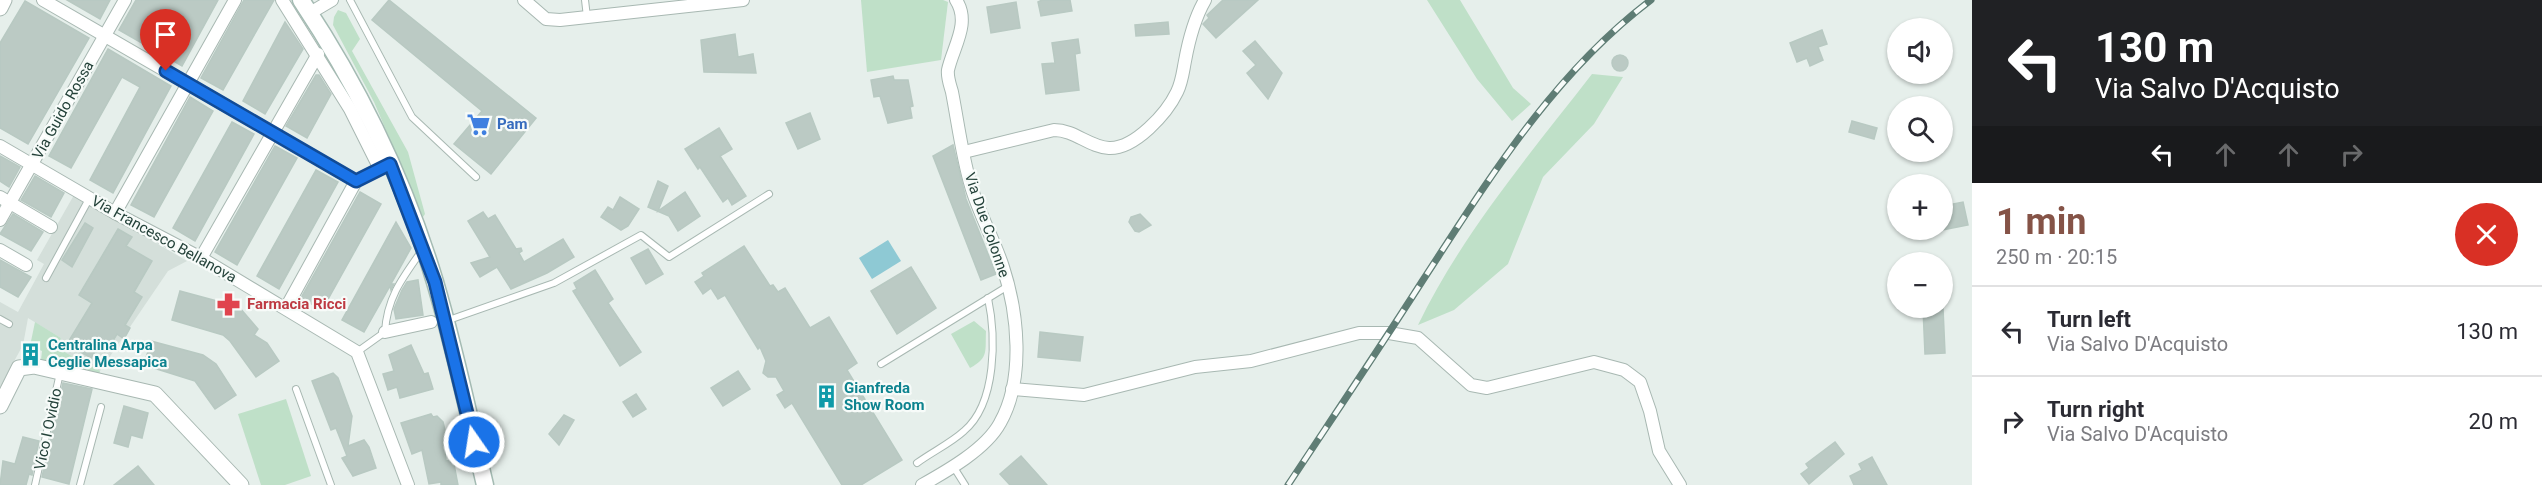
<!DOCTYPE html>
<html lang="en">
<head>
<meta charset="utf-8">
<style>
  body { margin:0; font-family:Roboto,sans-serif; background:#f7f7f7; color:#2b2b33; height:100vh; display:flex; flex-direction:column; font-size:22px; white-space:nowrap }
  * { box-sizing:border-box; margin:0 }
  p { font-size:20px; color:#7c7c81 }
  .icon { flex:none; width:33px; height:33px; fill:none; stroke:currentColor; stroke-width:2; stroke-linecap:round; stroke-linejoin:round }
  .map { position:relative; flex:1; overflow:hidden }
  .panel { display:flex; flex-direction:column; background:#fff; width:570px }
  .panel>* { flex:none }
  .banner { background:#202124; color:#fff; overflow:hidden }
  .fabs { position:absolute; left:1887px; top:18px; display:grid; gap:12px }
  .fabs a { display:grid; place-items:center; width:66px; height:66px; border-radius:50%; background:#fff; box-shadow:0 2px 4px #0004; font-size:30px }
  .pin { position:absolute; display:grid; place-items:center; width:51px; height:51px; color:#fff; margin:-62px -26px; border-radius:50% 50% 50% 0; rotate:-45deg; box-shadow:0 0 6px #0007 }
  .pin .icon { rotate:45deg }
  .me { position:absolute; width:66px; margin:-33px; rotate:347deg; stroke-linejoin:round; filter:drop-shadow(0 0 4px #0008) }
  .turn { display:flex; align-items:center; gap:21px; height:126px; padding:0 24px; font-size:27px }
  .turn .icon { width:78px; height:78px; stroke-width:2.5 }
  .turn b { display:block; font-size:42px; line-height:51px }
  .lanes { display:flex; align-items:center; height:57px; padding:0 24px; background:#0003; justify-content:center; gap:30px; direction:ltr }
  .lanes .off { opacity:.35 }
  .round { display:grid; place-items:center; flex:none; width:63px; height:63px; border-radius:32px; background:#f7f7f7 }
  .overview { display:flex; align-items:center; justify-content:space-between; height:102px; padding:0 24px }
  h1 { font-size:36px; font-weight:700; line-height:45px; color:#855347 }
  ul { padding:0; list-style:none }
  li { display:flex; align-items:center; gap:18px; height:90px; padding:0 24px; border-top:2px solid #e1e1e2 }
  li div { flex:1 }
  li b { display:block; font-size:22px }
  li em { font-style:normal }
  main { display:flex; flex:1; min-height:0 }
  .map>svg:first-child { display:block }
</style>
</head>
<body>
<main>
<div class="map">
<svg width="1972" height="485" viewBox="0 0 1972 485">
  <rect width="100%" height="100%" fill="#e6efeb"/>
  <path fill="#d4dfda" d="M 74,195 L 187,261 L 168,271 L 100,371 L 57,348 L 61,338 L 28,318 L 23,345 L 0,387 L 0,302 L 18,312 L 44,264 L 37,260 Z"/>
  <g fill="#bfe0c8">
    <path d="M 861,0 L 943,0 L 948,2 L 941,60 L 867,72 Z"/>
    <path d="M 1427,0 L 1460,0 L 1513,88 L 1531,104 L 1512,121 L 1477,79 Z"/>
    <path d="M 338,10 L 346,13 L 360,39 L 352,51 L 408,152 L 425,214 L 423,217 L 374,102 L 333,25 L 334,17 Z"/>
    <path d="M 1592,74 L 1623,77 L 1594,124 L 1543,177 L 1508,264 L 1454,310 L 1418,325 C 1462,234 1530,154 1592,74 Z"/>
    <path d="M 974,321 L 986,331 C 985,351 989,358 970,368 L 951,334 Z"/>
    <path d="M 35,322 L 61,338 L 57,348 L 100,371 L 99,374 L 41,360 L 42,351 L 30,346 Z"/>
    <path d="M 286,399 L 311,476 L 285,485 L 261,485 L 238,414 Z"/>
  </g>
  <path fill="#8ec9d4" d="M 888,240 L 901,261 L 872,279 L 859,258 Z"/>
  <g fill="#bbcac4" stroke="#b8c9c2" stroke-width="1.5">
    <path d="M 67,0 L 110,0 L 100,19 Z"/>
    <path d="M 136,0 L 218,0 L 182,66 L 119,30 Z"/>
    <path d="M 244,0 L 274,0 L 223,90 L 201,78 Z"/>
    <path d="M 389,0 L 536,118 L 491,174 L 454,144 L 482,111 L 372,20 Z"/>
    <path d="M 1042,0 L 1070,0 L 1072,11 L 1041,16 L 1038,2 Z"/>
    <path d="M 1223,0 L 1258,0 L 1216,38 L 1203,24 L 1209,18 L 1207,15 Z"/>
    <path d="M 25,1 L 89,38 L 28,144 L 0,128 L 0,43 Z"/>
    <path d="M 1016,2 L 1020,28 L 991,33 L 987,7 Z"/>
    <path d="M 285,22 L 303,49 L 265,114 L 243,101 Z"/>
    <path d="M 1168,22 L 1169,34 L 1136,36 L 1135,25 Z"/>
    <path d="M 1822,30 L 1827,44 L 1818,47 L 1823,60 L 1810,66 L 1807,58 L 1797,62 L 1790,43 Z"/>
    <path d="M 735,34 L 738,57 L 753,54 L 756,73 L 704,72 L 701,40 Z"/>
    <path d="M 1078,39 L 1080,53 L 1075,54 L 1079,90 L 1046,94 L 1042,64 L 1055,63 L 1052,43 Z"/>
    <path d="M 1255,41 L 1282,73 L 1268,99 L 1247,73 L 1256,65 L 1243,51 Z"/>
    <path d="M 108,49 L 171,86 L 113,193 L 90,180 L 140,87 L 122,77 L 71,168 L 49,156 Z"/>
    <circle cx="1620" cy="63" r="8"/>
    <path d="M 316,75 L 319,75 L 331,94 L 307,138 L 286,126 Z"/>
    <path d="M 893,76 L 894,80 L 908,80 L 913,106 L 910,107 L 912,118 L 888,123 L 880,96 L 874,97 L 871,80 Z"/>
    <path d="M 190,97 L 213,111 L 154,217 L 131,205 Z"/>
    <path d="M 810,113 L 820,139 L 798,149 L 786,123 Z"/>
    <path d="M 1852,121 L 1877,128 L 1874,139 L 1849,132 Z"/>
    <path d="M 232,122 L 254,134 L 195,241 L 173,228 Z"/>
    <path d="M 719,128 L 732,149 L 720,156 L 746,196 L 732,205 L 728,198 L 723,202 L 700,167 L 698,169 L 685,149 Z"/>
    <path d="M 953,145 L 966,199 L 996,274 L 981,280 L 933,156 Z"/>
    <path d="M 275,146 L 297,158 L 237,265 L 215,252 Z"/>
    <path d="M 0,156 L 20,167 L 9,187 L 0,181 Z"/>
    <path d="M 316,170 L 338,182 L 279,289 L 257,276 Z"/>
    <path d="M 35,176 L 64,193 L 51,217 L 21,200 Z"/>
    <path d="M 658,181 L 668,186 L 658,211 L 685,192 L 700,216 L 678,231 L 669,216 L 648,207 Z"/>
    <path d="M 360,192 L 381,204 L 322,310 L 301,298 Z"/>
    <path d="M 620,197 L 639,209 L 628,226 L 621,230 L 601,217 L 608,207 L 613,210 Z"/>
    <path d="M 1963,202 L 1968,225 L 1942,230 L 1942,206 Z"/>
    <path d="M 483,212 L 488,219 L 495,215 L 516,249 L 521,248 L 522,251 L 519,253 L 524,262 L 563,239 L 574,257 L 547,273 L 511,289 L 497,267 L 480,277 L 471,263 L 490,257 L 468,221 Z"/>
    <path d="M 13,214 L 43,232 L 31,251 L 0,234 Z"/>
    <path d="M 1140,214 L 1151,225 L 1139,232 L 1135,231 L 1129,222 L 1131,217 Z"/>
    <path d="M 396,222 L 411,248 L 391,284 L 394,284 L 391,290 L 390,286 L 364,332 L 342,320 Z"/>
    <path d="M 85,223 L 93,228 L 72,267 L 62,260 Z"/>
    <path d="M 118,229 L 132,237 L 126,246 L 152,261 L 134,292 L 142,297 L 125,325 L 130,328 L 124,339 L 117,334 L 108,349 L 100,344 L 91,358 L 67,344 L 92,303 L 79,295 Z"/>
    <path d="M 744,246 L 770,286 L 773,285 L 778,292 L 785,288 L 810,328 L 829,317 L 857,363 L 847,370 L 902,460 L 861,485 L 842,485 L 792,403 L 785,408 L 777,395 L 784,391 L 776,377 L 768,377 L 763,373 L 766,361 L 760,347 L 758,349 L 725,295 L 718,299 L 711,288 L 703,294 L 695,282 L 704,276 L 702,273 Z"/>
    <path d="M 648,249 L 663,274 L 646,284 L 631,258 Z"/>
    <path d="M 0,260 L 31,277 L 18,297 L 0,287 Z"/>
    <path d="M 911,267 L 936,308 L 897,334 L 871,291 Z"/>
    <path d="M 595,270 L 613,299 L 608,303 L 641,352 L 620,366 L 573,291 L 577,289 L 574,283 Z"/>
    <path d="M 418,280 L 423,315 L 396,319 L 394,309 L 402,290 L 407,282 Z"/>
    <path d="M 180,291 L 239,307 L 258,329 L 254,335 L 267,343 L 279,361 L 256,377 L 230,341 L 223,335 L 172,320 Z"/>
    <path d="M 1923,308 L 1943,308 L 1945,353 L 1925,354 Z"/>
    <path d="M 1040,332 L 1083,337 L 1080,361 L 1038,357 Z"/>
    <path d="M 151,341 L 203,355 L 216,364 L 236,395 L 215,409 L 195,381 L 144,365 Z"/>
    <path d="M 411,345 L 424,374 L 428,373 L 433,389 L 400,398 L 397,387 L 388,390 L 383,374 L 394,371 L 389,355 Z"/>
    <path d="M 738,371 L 750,389 L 723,406 L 711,388 Z"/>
    <path d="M 333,373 L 338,378 L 352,416 L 348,446 L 364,440 L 369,447 L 376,468 L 353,476 L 342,458 L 347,456 L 336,428 L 331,430 L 312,381 Z"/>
    <path d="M 63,383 L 92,389 L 69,484 L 42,477 Z"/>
    <path d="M 636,394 L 646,409 L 633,417 L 623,402 Z"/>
    <path d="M 124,406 L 148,413 L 142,438 L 131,435 L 128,447 L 114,443 Z"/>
    <path d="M 431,414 L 433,417 L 437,416 L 443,422 L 445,430 L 446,461 L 453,459 L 458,485 L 441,485 L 441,482 L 429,484 L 422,450 L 412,454 L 401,423 Z"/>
    <path d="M 564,415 L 574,420 L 559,445 L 549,434 Z"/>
    <path d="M 23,437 L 39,441 L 32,475 L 29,474 L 26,485 L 0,485 L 3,461 L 15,464 Z"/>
    <path d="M 1835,442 L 1844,454 L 1809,484 L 1801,474 L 1809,468 L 1806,464 Z"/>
    <path d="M 1021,456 L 1047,485 L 1010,485 L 1000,474 Z"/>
    <path d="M 1872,457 L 1887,485 L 1854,485 L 1850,476 L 1862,470 L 1859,464 Z"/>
    <path d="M 138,466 L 154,485 L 114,485 Z"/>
  </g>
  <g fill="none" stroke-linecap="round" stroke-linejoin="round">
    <defs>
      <g id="service">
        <path d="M 350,0 L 412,117 L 476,177"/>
        <path d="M 585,0 L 587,17"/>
        <path d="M 46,278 L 89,199"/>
        <path d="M 0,319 L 9,324"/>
        <path d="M 446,321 L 554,283 L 641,235 L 669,257 L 769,194"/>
        <path d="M 357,352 L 385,332 C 387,297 403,277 423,249"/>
        <path d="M 881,364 L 1008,286"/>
        <path d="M 296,389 L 331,485"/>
        <path d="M 917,463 C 932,452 951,443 964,431 C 997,403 996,336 988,298"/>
        <path d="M 953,466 L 965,485"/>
        <path d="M 35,485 L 60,373"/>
        <path d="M 80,485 L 101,407"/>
      </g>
      <g id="minor">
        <path d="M 43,0 L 356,181 L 390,164"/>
        <path d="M 282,0 L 350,109 L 380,169"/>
        <path d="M 524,0 L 546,19 L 560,20 L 743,0"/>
        <path d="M 310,13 L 332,0"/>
        <path d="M 0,146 L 115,213 L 201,258 L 357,352 L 408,485"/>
        <path d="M 964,152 L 1054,130 C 1075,130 1089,147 1109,148 C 1135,149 1167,113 1177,92 C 1182,82 1183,71 1185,61 C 1189,39 1194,19 1205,0"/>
        <path d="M 0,197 L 51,227"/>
        <path d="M 115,213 L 235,0"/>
        <path d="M 0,220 L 125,0"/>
        <path d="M 0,250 L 26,265"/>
        <path d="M 201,258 L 318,54"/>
        <path d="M 286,308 L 356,181"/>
        <path d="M 385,332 L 431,322"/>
        <path d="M 1012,389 L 1084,395 L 1195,367 L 1251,361 L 1359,333 L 1389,333 L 1418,338 L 1471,385 L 1487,388 L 1594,362 L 1624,370 L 1640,382 L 1650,411 L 1659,451 L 1680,485"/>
        <path d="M 922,485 C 947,471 986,449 1000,423 C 1025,379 1018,313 1003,267 C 994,239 979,214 971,186 C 962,156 958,123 952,92 C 950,85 947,77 948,70 C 953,47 971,23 956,0"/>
      </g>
      <g id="tertiary">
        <path d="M 0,8 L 4,0"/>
        <path d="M 0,406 L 19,368 L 34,366 L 155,394 L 241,485"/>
      </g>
      <path id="secondary" d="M 301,0 C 359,87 405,182 435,282 C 455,349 469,417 485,485"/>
    </defs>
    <use href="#service" stroke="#a8b8b2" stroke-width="8"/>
    <use href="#minor" stroke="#a8b8b2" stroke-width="14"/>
    <use href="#tertiary" stroke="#a8b8b2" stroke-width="17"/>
    <use href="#secondary" stroke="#a4bbb3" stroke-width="19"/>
    <use href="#service" stroke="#fff" stroke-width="6"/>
    <use href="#minor" stroke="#fff" stroke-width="12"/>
    <use href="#tertiary" stroke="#fff" stroke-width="15"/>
    <use href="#secondary" stroke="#fff" stroke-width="16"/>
    <defs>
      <path id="rail" d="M 1288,485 C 1333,417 1379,349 1423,280 C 1489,179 1553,74 1651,0"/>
    </defs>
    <use href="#rail" stroke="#5f7d75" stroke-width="7"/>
    <use href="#rail" stroke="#f7fbf9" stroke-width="4.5" stroke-dasharray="14" stroke-linecap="butt"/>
  </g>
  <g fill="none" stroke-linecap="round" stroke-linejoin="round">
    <defs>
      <path id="route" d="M 166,71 L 356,181 L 390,164 L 435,282 L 474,442"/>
    </defs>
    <use href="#route" stroke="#114b97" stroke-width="15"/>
    <use href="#route" stroke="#1a73e8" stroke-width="10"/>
  </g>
  <defs>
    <symbol id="supermarket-bare" viewBox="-9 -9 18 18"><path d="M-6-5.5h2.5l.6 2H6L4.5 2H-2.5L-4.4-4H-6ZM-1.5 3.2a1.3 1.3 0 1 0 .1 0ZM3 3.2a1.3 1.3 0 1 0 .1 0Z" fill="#3f7fe0" stroke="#f7fbf9" stroke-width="2.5" paint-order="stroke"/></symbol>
    <symbol id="pharmacy-bare" viewBox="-9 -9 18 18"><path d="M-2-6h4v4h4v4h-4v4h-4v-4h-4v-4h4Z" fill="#e0444e" stroke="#f7fbf9" stroke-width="2.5" paint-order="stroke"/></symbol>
    <symbol id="building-bare" viewBox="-9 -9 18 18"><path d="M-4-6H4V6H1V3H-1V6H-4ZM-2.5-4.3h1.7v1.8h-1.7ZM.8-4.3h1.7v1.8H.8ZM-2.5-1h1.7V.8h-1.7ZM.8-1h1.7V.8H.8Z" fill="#0f9aa8" stroke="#f7fbf9" stroke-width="2.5" paint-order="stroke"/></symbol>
  </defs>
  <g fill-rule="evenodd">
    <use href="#supermarket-bare" x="462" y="108" width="33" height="33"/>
    <use href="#pharmacy-bare" x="212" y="288" width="33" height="33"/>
    <use href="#building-bare" x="14" y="338" width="33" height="33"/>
    <use href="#building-bare" x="810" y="380" width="33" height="33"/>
  </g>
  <g text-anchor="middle" stroke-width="4.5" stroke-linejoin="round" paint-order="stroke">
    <g font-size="15" fill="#24423a" stroke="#f7fbf9">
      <text transform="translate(63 110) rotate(-61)" y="5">Via Guido Rossa</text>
      <text transform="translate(987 225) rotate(71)" y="5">Via Due Colonne</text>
      <text transform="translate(164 239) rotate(29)" y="5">Via Francesco Bellanova</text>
      <text transform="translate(48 429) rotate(-78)" y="5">Vico I Ovidio</text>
    </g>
    <g font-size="15" font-weight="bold" fill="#366cbe" stroke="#f7fbf9" text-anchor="start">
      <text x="497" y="129">Pam</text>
    </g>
    <g font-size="15" font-weight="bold" fill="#be3a42" stroke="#f7fbf9" text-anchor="start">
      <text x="247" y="309">Farmacia Ricci</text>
    </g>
    <g font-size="15" font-weight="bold" fill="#0d838f" stroke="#f7fbf9" text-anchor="start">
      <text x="48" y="350">Centralina Arpa<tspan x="48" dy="17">Ceglie Messapica</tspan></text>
      <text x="844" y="393">Gianfreda<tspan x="844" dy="17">Show Room</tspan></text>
    </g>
  </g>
</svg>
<div class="fabs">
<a><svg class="icon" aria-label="sound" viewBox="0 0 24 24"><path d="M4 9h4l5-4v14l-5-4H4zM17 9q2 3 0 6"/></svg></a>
<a><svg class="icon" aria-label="search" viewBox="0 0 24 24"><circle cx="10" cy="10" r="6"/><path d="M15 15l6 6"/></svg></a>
<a>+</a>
<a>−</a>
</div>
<div class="pin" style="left:166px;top:71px;background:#d93025"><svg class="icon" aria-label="arrive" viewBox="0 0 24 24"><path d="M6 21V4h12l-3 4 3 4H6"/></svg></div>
<svg class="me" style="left:474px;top:442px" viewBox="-20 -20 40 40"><circle r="17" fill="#1a73e8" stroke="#fff" stroke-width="3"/><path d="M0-11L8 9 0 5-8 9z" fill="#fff"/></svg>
</div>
<section class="panel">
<div class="banner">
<div class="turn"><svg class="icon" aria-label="left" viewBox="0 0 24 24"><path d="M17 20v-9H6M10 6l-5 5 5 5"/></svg><div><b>130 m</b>Via Salvo D'Acquisto</div></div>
<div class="lanes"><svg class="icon" aria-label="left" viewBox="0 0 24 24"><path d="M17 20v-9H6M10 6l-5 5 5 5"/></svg><svg class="icon off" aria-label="ahead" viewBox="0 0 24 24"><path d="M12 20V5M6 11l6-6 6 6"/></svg><svg class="icon off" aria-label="ahead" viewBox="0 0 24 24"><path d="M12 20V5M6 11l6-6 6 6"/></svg><svg class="icon off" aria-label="right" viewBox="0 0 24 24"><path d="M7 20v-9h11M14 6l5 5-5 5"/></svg></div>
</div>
<div class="overview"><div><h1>1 min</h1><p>250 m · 20:15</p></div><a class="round" style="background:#d93025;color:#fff"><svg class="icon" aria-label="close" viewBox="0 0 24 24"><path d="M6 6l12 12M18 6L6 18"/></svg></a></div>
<ul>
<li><svg class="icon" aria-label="left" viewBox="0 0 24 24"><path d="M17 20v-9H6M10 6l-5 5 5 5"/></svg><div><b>Turn left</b><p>Via Salvo D'Acquisto</p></div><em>130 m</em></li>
<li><svg class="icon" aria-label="right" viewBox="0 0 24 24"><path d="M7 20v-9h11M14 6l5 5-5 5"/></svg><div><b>Turn right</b><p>Via Salvo D'Acquisto</p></div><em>20 m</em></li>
</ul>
</section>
</main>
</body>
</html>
